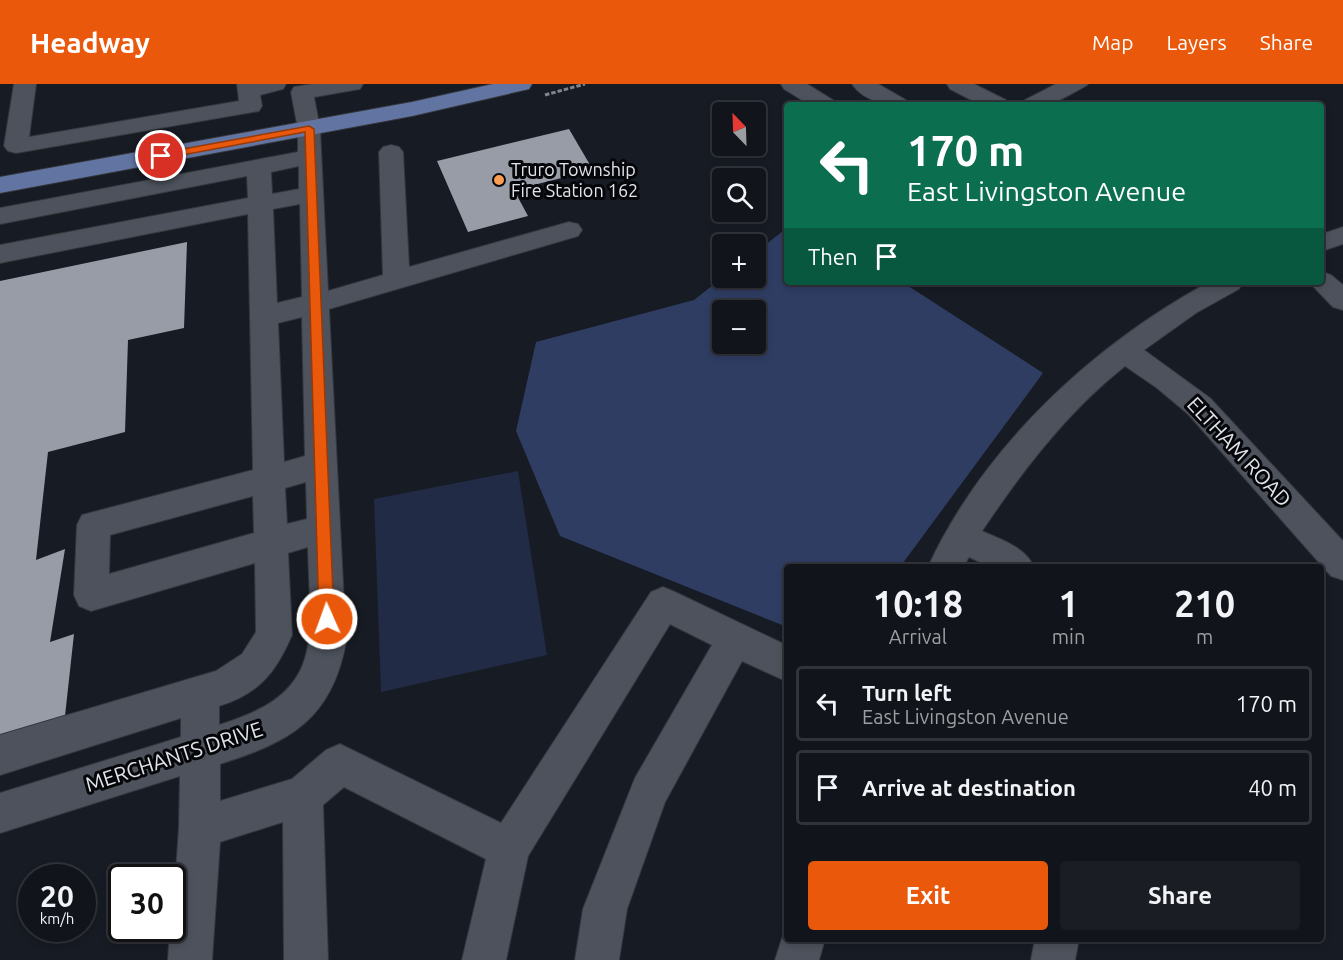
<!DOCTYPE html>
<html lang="en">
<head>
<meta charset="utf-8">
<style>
  body { margin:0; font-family:Ubuntu,sans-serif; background:#1a1d23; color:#f1f3f6; height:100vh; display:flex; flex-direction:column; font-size:22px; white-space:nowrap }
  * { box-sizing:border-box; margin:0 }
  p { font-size:20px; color:#9c9ea2 }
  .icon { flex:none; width:33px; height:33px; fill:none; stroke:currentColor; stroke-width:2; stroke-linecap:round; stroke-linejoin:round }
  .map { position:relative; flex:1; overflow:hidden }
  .drawer { position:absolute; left:784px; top:480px; width:540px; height:378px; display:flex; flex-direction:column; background:#11141a; border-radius:6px; box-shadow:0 3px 9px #0003,0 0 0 2px #303339 }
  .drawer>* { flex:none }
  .hud { position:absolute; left:784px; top:18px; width:540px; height:183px; border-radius:6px; box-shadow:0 3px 9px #0003,0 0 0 2px #303339; background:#0b6e4f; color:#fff; overflow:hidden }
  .needle { width:39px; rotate:337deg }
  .controls { position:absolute; left:712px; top:18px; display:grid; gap:12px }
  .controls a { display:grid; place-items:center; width:54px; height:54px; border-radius:6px; background:#11141a; box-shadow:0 3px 9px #0003,0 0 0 2px #303339; font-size:30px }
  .speed { position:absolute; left:18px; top:780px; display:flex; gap:12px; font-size:30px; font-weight:700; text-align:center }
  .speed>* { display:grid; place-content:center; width:78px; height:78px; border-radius:50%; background:#11141a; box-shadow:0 3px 9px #0003,0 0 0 2px #303339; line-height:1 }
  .speed small { font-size:15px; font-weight:400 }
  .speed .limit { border:3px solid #111; border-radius:9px; background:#fff; color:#111 }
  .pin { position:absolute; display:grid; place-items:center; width:51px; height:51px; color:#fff; margin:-26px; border:3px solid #fff; border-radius:50%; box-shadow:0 2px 6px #0007 }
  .me { position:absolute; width:66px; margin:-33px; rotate:358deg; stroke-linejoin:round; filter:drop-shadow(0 0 4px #0008) }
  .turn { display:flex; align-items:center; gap:21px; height:126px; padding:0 24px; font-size:27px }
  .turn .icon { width:78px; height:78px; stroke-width:2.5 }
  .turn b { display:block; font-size:42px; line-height:51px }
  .then { display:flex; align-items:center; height:57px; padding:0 24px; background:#0003; gap:12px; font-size:22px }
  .eta { display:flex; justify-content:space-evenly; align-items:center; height:102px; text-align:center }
  .eta b { font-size:36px; font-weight:700; line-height:42px }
  .button { display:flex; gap:12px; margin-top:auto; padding:12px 24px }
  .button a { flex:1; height:69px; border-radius:6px; background:#ea580c; color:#fff; font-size:24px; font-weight:700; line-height:69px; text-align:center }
  .button a+a { background:#1a1d23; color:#f1f3f6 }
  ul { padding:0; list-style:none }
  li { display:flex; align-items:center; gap:18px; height:75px; margin:0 12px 9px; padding:0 12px; border:3px solid #303339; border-radius:6px }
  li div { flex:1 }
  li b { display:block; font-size:22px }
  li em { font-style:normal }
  header { display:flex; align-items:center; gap:36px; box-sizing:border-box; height:84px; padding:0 30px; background:#ea580c; color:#fff }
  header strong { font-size:28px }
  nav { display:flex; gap:33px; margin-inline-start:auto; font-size:21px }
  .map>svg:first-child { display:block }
</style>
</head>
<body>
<header>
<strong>Headway</strong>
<nav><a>Map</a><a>Layers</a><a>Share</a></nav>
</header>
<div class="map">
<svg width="1343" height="876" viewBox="0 0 1343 876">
  <rect width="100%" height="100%" fill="#171b23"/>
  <path fill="#212b45" d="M 518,387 L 547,571 L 381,608 L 374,415 Z"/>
  <path fill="#2f3d63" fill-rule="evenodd" d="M 787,144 L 788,198 L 902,198 L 1043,289 L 900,483 L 788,483 L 787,543 L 560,452 L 516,347 L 536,258 L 694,216 L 723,193 L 756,194 L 756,168 ZM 723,226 L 756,226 L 756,260 L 723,260 Z"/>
  <g fill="#979ca7">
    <path d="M 569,45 L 593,86 L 514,106 L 528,132 L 468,148 L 437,77 Z"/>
    <path d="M 187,158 L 184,244 L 128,256 L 125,348 L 48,368 L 36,476 L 65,465 L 50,558 L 74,550 L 65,632 L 0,652 L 0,197 Z"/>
  </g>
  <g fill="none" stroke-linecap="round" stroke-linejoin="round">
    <defs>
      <g id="minor">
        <path d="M 14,0 L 36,0 L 29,53 L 239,17 L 237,0 L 286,0 L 283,5 L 260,11 L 262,22 L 259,27 L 16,69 L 8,67 L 4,62 Z"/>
        <path d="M 312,0 L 363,0 L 360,5 L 314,13 L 320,45 L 328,207 L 383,191 L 379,68 L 383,63 L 391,61 L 399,63 L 403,68 L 409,183 L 569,138 L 578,140 L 582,146 L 578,152 L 329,225 L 346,558 C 332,635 290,658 220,680 L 220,717 L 292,695 L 326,666 L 340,660 L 501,739 L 651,508 L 663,503 L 675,508 L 788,562 L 788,598 L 742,577 L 665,718 L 627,825 L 619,876 L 575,876 L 583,825 L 635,694 L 712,561 L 670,540 L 528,772 L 506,876 L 462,876 L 486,775 L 344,703 L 323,721 L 328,876 L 284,876 L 283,738 L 220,758 L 212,876 L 168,876 L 170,844 L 172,844 L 179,744 L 180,692 L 0,749 L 0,709 L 181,653 L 181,634 L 0,691 L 0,651 L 216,587 L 242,570 L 256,548 L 255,479 L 91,527 L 79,522 L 74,511 L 77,441 L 82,431 L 253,386 L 248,130 L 0,179 L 0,161 L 248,114 L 247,92 L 0,140 L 0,124 L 298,68 L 298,45 L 291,8 L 294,3 ZM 299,82 L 299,105 L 272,110 L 271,88 ZM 300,120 L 302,213 L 277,219 L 273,125 ZM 302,233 L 305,372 L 284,378 L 278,239 ZM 306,398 L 307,435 L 287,440 L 285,404 ZM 253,412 L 254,449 L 109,490 L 110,451 ZM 308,463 C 310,558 327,608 219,641 L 219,622 C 259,610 276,588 292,551 L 288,469 Z"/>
        <path d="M 781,0 L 807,0 L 833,16 L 836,21 L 810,21 L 784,5 Z"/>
        <path d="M 852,0 L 878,0 L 906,16 L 909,21 C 888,21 865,19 852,0 Z"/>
        <path d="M 947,0 L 974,0 L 1006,16 L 1009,21 L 981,21 L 950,5 Z"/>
        <path d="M 1056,0 L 1088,0 C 1086,3 1052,20 1048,21 C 1040,23 1030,21 1022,21 L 1025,16 Z"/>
        <path d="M 1343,143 L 1343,160 L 1322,167 L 1322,150 Z"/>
        <path d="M 1322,188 L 1331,191 L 1343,201 L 1343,226 L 1333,223 L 1309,198 L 1322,198 Z"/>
        <path d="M 1209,198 L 1243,198 L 1239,205 L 1196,229 L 1144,266 L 1210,314 L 1343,457 L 1343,496 L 1331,492 L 1188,330 L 1157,304 L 1125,282 C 1067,328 1023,386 982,447 C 1002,456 1025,463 1034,483 L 990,483 L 969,473 L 963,483 L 928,483 C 984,362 1092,262 1209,198 Z"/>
        <path d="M 787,839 L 788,855 L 825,855 L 819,876 L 775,876 Z"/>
        <path d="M 1035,855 L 1079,855 L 1075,876 L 1031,876 Z"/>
      </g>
      <path id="major" d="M 493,0 L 532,0 L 529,5 L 412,32 L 0,109 L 0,93 L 412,18 Z"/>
    </defs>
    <use href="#minor" stroke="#35373d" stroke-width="2"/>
    <use href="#major" stroke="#35373d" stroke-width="2"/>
    <path stroke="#82858c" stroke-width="3" stroke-dasharray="4.5 2" stroke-linecap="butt" d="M 545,11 L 585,0"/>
    <use href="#minor" fill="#4d525c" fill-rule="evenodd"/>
    <use href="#major" fill="#6275a2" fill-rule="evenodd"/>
  </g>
  <path fill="#ea580c" stroke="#983908" stroke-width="1.5" d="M 309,42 L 314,45 L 334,535 L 332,540 L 327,542 L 322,540 L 319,535 L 305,48 L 161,75 L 156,72 L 161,69 Z"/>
  <circle fill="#fc9d52" stroke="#050609" stroke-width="2" cx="499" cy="96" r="6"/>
  <g text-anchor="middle" stroke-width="6" stroke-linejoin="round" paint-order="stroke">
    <g font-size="18" fill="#e1e3ea" stroke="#050609" text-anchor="start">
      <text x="511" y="92">Truro Township<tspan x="511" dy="21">Fire Station 162</tspan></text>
    </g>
    <g font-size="21" fill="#e1e3ea" stroke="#050609">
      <text transform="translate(1239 368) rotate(47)" y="7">ELTHAM ROAD</text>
      <text transform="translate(174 673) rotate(-18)" y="7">MERCHANTS DRIVE</text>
    </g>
  </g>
</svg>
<div class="controls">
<a><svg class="needle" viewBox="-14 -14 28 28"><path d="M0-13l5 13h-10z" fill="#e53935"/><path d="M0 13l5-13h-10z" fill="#9c9ea2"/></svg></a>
<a><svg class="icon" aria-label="search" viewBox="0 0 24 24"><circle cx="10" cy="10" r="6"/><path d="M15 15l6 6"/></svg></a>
<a>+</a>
<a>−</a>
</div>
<div class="speed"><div>20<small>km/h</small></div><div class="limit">30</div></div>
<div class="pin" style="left:161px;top:72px;background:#d93025"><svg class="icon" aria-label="arrive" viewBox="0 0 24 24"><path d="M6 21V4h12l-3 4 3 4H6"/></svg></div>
<svg class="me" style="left:327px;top:535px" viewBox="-20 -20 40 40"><circle r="17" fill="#ea580c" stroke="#fff" stroke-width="3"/><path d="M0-11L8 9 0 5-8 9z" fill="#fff"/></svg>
<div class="hud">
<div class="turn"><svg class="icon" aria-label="left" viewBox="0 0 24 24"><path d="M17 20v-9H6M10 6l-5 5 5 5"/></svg><div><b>170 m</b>East Livingston Avenue</div></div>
<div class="then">Then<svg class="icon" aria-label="arrive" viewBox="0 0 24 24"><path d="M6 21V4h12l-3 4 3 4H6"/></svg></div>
</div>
<section class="drawer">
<div class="eta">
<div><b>10:18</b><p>Arrival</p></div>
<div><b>1</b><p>min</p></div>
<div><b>210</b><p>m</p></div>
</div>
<ul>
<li><svg class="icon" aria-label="left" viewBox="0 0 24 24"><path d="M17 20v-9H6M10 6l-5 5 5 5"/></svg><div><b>Turn left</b><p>East Livingston Avenue</p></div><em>170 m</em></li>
<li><svg class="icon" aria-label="arrive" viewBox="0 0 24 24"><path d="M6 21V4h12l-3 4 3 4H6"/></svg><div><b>Arrive at destination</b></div><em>40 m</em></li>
</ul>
<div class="button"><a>Exit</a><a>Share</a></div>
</section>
</div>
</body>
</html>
